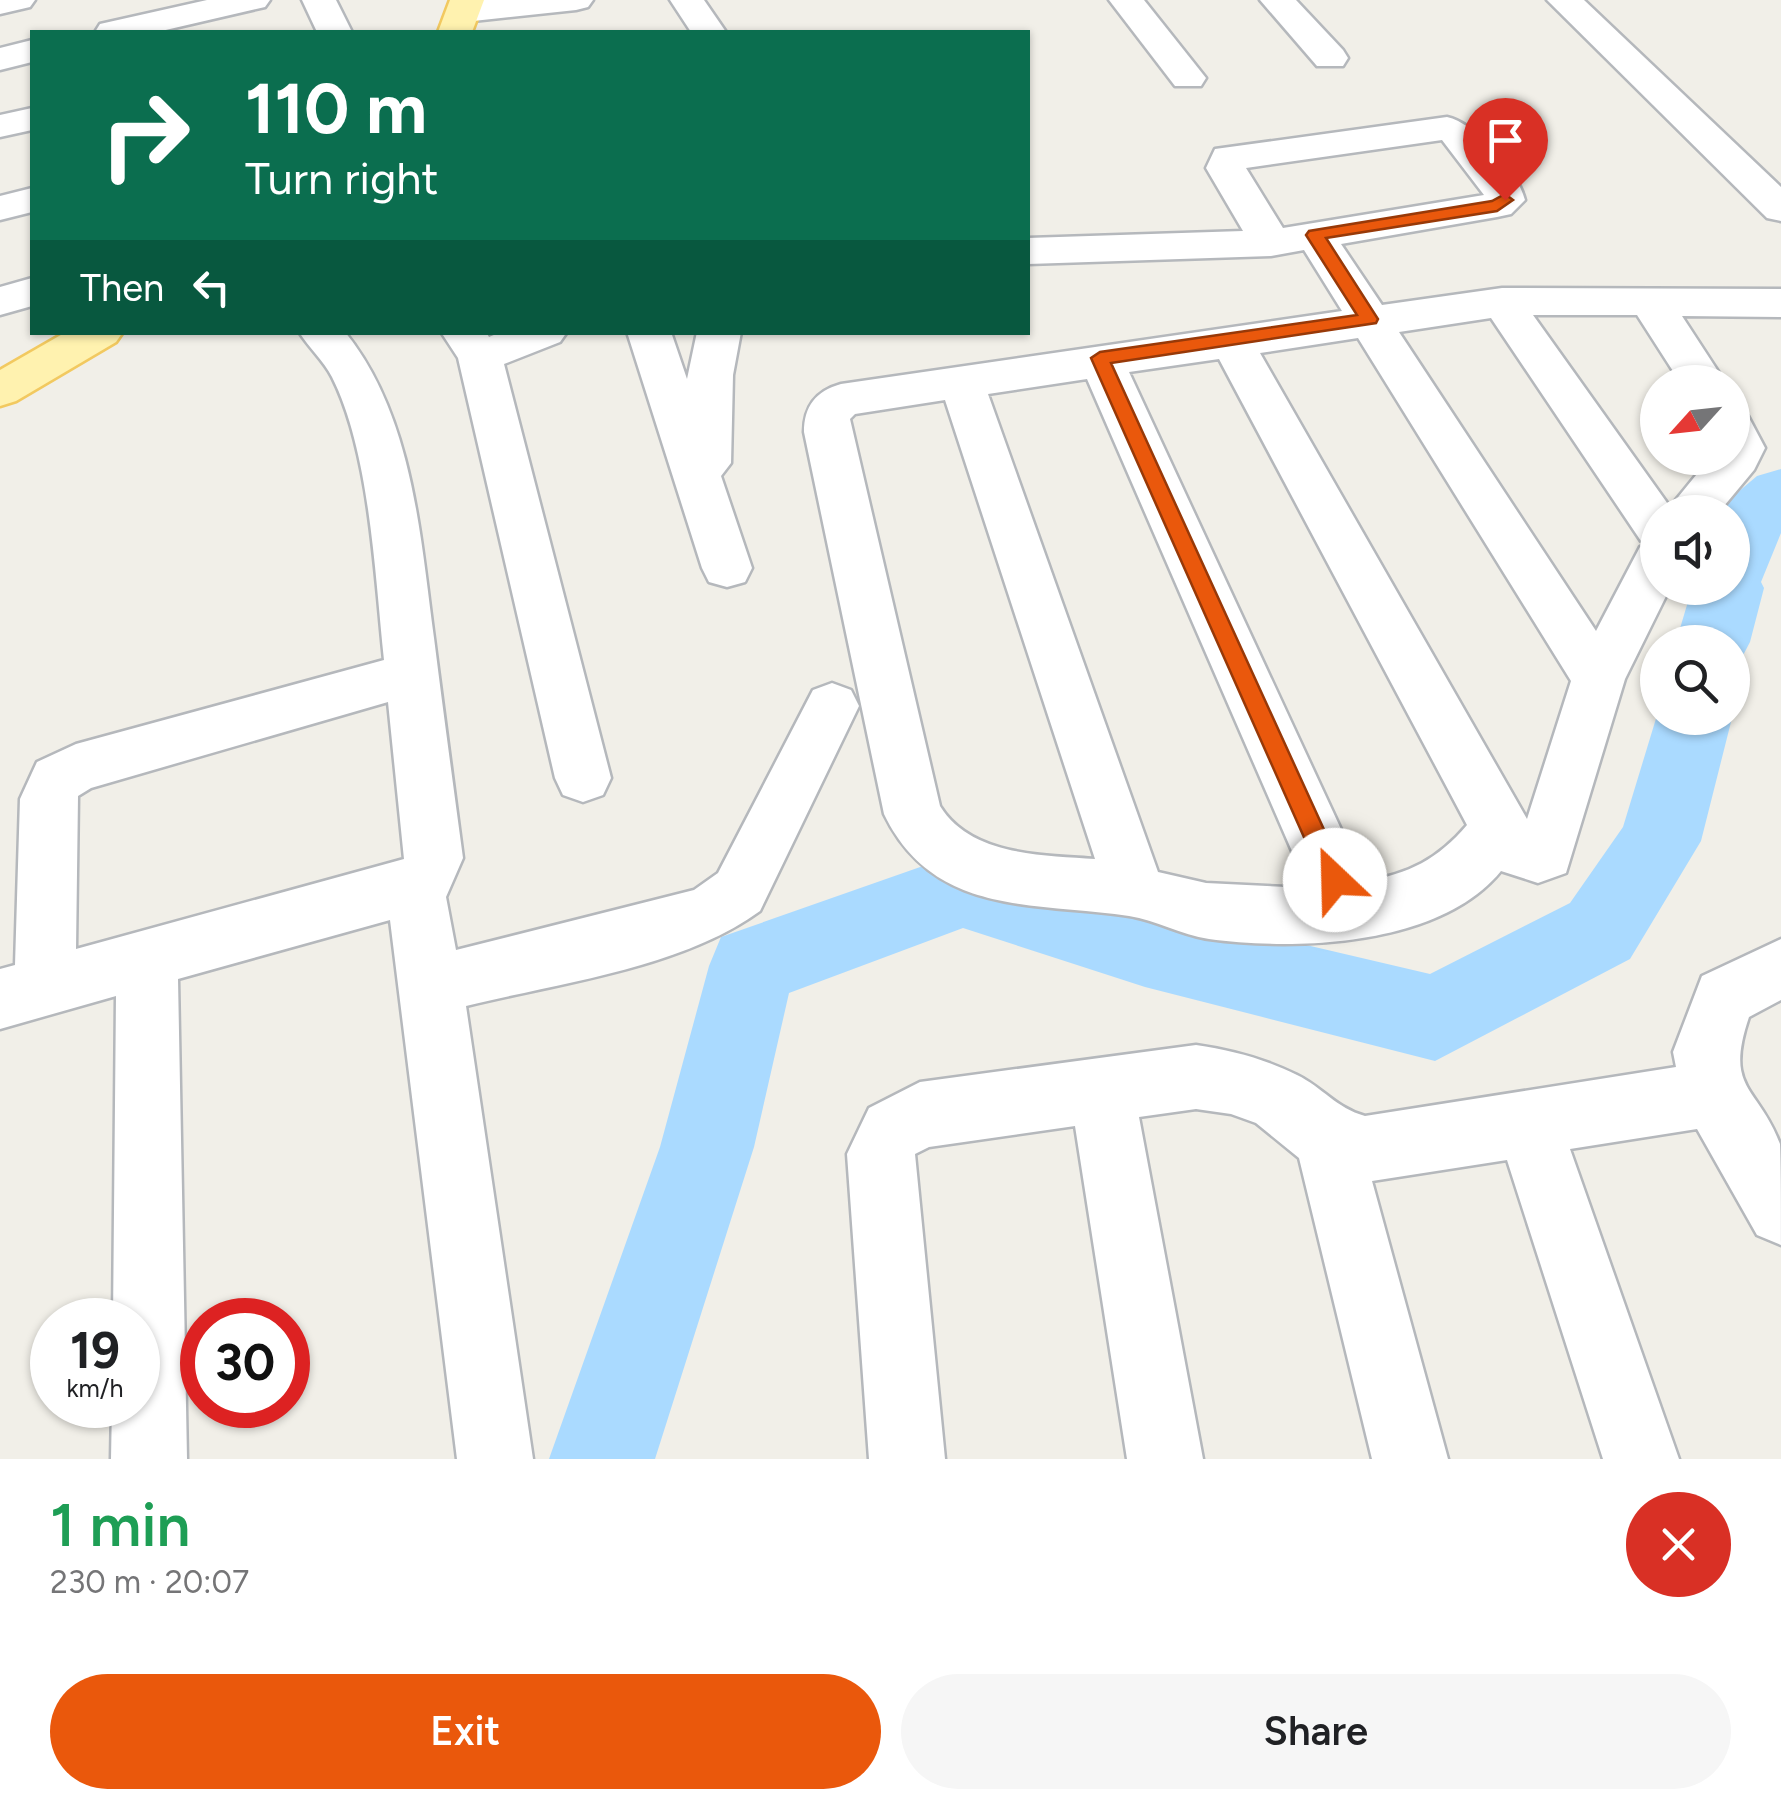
<!DOCTYPE html>
<html lang="en">
<head>
<meta charset="utf-8">
<style>
  body { margin:0; font-family:Figtree,sans-serif; background:#f6f6f6; color:#202124; height:100vh; display:flex; flex-direction:column; font-size:38px; white-space:nowrap }
  * { box-sizing:border-box; margin:0 }
  p { font-size:32px; color:#757577 }
  .icon { flex:none; width:55px; height:55px; fill:none; stroke:currentColor; stroke-width:2; stroke-linecap:round; stroke-linejoin:round }
  .map { position:relative; height:1459px; overflow:hidden }
  .sheet { display:flex; flex-direction:column; background:#fff; flex:1 }
  .sheet>* { flex:none }
  .banner { position:absolute; left:30px; top:30px; width:1000px; height:305px; border-radius:0px; box-shadow:0 2px 8px #0004; background:#0b6e4f; color:#fff; overflow:hidden }
  .needle { width:65px; rotate:243deg }
  .controls { position:absolute; left:1640px; top:365px; display:grid; gap:20px }
  .controls a { display:grid; place-items:center; width:110px; height:110px; border-radius:50%; background:#fff; box-shadow:0 2px 8px #0004; font-size:50px }
  .speed { position:absolute; left:30px; top:1298px; display:flex; gap:20px; font-size:50px; font-weight:700; text-align:center }
  .speed>* { display:grid; place-content:center; width:130px; height:130px; border-radius:50%; background:#fff; box-shadow:0 2px 8px #0004; line-height:1 }
  .speed small { font-size:25px; font-weight:400 }
  .speed .limit { border:15px solid #d22; background:#fff; color:#111 }
  .pin { position:absolute; display:grid; place-items:center; width:85px; height:85px; color:#fff; margin:-102px -42px; border-radius:50% 50% 50% 0; rotate:-45deg; box-shadow:0 0 10px #0007 }
  .pin .icon { rotate:45deg }
  .me { position:absolute; width:110px; margin:-55px; rotate:336deg; stroke-linejoin:round; filter:drop-shadow(0 0 8px #0008) }
  .turn { display:flex; align-items:center; gap:35px; height:210px; padding:0 50px; font-size:45px }
  .turn .icon { width:130px; height:130px; stroke-width:2.5 }
  .turn b { display:block; font-size:70px; line-height:85px }
  .then { display:flex; align-items:center; height:95px; padding:0 50px; background:#0003; gap:20px; font-size:38px }
  .round { display:grid; place-items:center; flex:none; width:105px; height:105px; border-radius:52px; background:#f6f6f6 }
  .summary { display:flex; align-items:center; justify-content:space-between; height:170px; padding:0 50px }
  h1 { font-size:60px; font-weight:600; line-height:75px; color:#1e9e55 }
  .action { display:flex; gap:20px; margin-top:auto; padding:20px 50px }
  .action a { flex:1; height:115px; border-radius:60px; background:#ea580c; color:#fff; font-size:40px; font-weight:600; line-height:115px; text-align:center }
  .action a+a { background:#f6f6f6; color:#202124 }
  .map>svg:first-child { display:block }
</style>
</head>
<body>
<div class="map">
<svg width="1781" height="1459" viewBox="0 0 1781 1459">
  <rect width="100%" height="100%" fill="#f1efe8"/>
  <g fill="none" stroke-linecap="round" stroke-linejoin="round">
    <g fill="#aadaff" fill-rule="evenodd">
      <path d="M 1781,469 L 1781,533 L 1761,582 L 1764,588 L 1750,642 L 1739,663 L 1732,665 L 1732,642 L 1676,642 L 1692,588 L 1732,588 L 1732,512 L 1717,512 L 1719,508 L 1757,476 Z"/>
      <path d="M 1658,712 L 1658,718 L 1732,718 L 1701,841 L 1630,959 L 1435,1061 L 1145,987 L 963,928 L 789,993 L 754,1147 L 655,1459 L 549,1459 L 660,1147 L 709,966 L 721,937 L 963,852 L 1145,907 L 1430,974 L 1570,903 L 1623,827 Z"/>
    </g>
    <defs>
      <g id="minor">
        <path d="M 0,0 L 35,0 L 30,7 L 0,14 Z"/>
        <path d="M 207,0 L 270,0 L 265,7 L 157,32 L 95,32 L 100,24 Z"/>
        <path d="M 302,0 L 336,0 L 352,32 L 317,32 Z"/>
        <path d="M 479,0 L 593,0 L 588,7 L 576,10 L 464,22 L 452,19 L 447,12 L 452,5 Z"/>
        <path d="M 670,0 L 704,0 L 726,32 L 691,32 Z"/>
        <path d="M 1109,0 L 1144,0 L 1206,78 L 1201,86 L 1175,86 Z"/>
        <path d="M 1260,0 L 1296,0 L 1343,50 L 1348,58 L 1343,66 L 1317,66 Z"/>
        <path d="M 1547,0 L 1584,0 L 1781,187 L 1781,221 L 1767,218 Z"/>
        <path d="M 32,40 L 32,62 L 0,70 L 0,48 Z"/>
        <path d="M 32,108 L 32,130 L 0,137 L 0,115 Z"/>
        <path d="M 1447,117 C 1475,123 1518,171 1525,200 L 1511,214 L 1497,217 L 1341,244 L 1382,305 L 1502,288 L 1781,289 L 1781,317 L 1682,316 L 1725,382 L 1680,382 L 1637,315 L 1533,315 L 1670,507 L 1710,458 L 1732,458 L 1732,412 L 1748,416 L 1765,448 L 1754,470 L 1719,512 L 1658,512 L 1658,588 L 1670,588 L 1625,679 L 1566,873 L 1538,883 L 1501,871 C 1440,946 1297,951 1209,939 C 1181,935 1156,920 1129,916 C 1033,902 933,916 884,814 L 804,432 C 804,406 816,391 841,384 L 1342,311 L 1304,250 L 1271,256 L 1028,264 L 1028,238 L 1243,231 L 1206,168 L 1215,149 ZM 1442,140 L 1484,195 L 1283,228 L 1246,168 ZM 1491,318 L 1641,541 L 1650,544 L 1640,547 L 1596,631 L 1399,332 ZM 1358,338 L 1571,681 L 1527,819 L 1260,353 ZM 1219,359 L 1467,825 C 1438,859 1409,874 1365,881 L 1129,372 ZM 1087,379 L 1308,888 L 1206,883 L 1158,872 L 988,394 ZM 945,400 L 1095,859 C 1042,855 971,856 940,806 L 850,419 L 855,414 Z"/>
        <path d="M 32,188 L 32,212 L 0,220 L 0,196 Z"/>
        <path d="M 32,278 L 32,306 L 0,315 L 0,287 Z"/>
        <path d="M 299,332 L 345,332 C 413,416 420,535 434,638 C 443,710 453,784 463,858 L 446,897 L 456,950 L 694,890 L 718,873 L 813,690 L 832,683 L 851,690 L 859,706 L 760,911 C 682,968 559,983 466,1006 L 533,1459 L 457,1459 L 390,920 L 178,979 L 187,1459 L 111,1459 L 112,1405 L 138,1405 L 138,1320 L 113,1320 L 116,996 L 0,1029 L 0,969 L 15,965 L 20,799 L 37,762 L 76,744 L 384,660 C 375,576 370,452 332,377 C 324,361 309,348 299,332 ZM 388,702 L 404,859 L 76,949 L 78,796 L 91,788 Z"/>
        <path d="M 441,332 L 486,332 L 489,337 L 501,332 L 567,332 L 560,342 L 504,364 L 611,778 L 603,795 L 583,802 L 563,795 L 555,778 L 458,358 Z"/>
        <path d="M 627,332 L 671,332 L 687,379 L 697,332 L 741,332 L 733,375 L 731,463 L 721,476 L 752,568 L 745,582 L 727,587 L 709,582 L 702,568 Z"/>
        <path d="M 1781,939 L 1781,1000 L 1749,1017 C 1724,1091 1758,1085 1780,1144 C 1781,1166 1781,1220 1781,1245 L 1757,1235 L 1697,1129 L 1570,1149 L 1679,1459 L 1603,1459 L 1507,1160 L 1372,1181 L 1448,1459 L 1372,1459 L 1299,1158 L 1256,1123 L 1231,1114 L 1196,1109 L 1139,1117 L 1203,1459 L 1127,1459 L 1075,1126 L 929,1147 L 915,1154 L 945,1459 L 869,1459 L 847,1154 L 869,1108 L 920,1082 L 1196,1045 C 1231,1050 1265,1059 1297,1075 C 1322,1087 1336,1108 1365,1116 L 1676,1067 L 1673,1052 L 1702,976 Z"/>
      </g>
      <g id="major">
        <path d="M 450,0 L 484,0 L 472,32 L 438,32 Z"/>
        <path d="M 66,332 L 123,332 L 116,342 L 16,401 L 0,406 L 0,370 Z"/>
      </g>
    </defs>
    <use href="#minor" stroke="#b5b8bc" stroke-width="5"/>
    <use href="#major" stroke="#f2c960" stroke-width="5"/>
    <use href="#minor" fill="#fff" fill-rule="evenodd"/>
    <use href="#major" fill="#fff2af" fill-rule="evenodd"/>
  </g>
  <path fill="#ea580c" stroke="#983908" stroke-width="2.5" d="M 1505,194 L 1513,200 L 1497,211 L 1326,238 L 1378,319 L 1376,323 L 1111,363 L 1347,880 L 1335,891 L 1323,880 L 1091,358 L 1100,352 L 1357,315 L 1306,235 L 1309,231 L 1492,201 Z"/>
</svg>
<div class="controls">
<a><svg class="needle" viewBox="-14 -14 28 28"><path d="M0-13l5 13h-10z" fill="#e53935"/><path d="M0 13l5-13h-10z" fill="#757577"/></svg></a>
<a><svg class="icon" aria-label="sound" viewBox="0 0 24 24"><path d="M4 9h4l5-4v14l-5-4H4zM17 9q2 3 0 6"/></svg></a>
<a><svg class="icon" aria-label="search" viewBox="0 0 24 24"><circle cx="10" cy="10" r="6"/><path d="M15 15l6 6"/></svg></a>
</div>
<div class="speed"><div>19<small>km/h</small></div><div class="limit">30</div></div>
<div class="pin" style="left:1505px;top:200px;background:#d93025"><svg class="icon" aria-label="arrive" viewBox="0 0 24 24"><path d="M6 21V4h12l-3 4 3 4H6"/></svg></div>
<svg class="me" style="left:1335px;top:880px" viewBox="-20 -20 40 40"><circle r="19" fill="#fff"/><path d="M0-13L10 11 0 6-10 11z" fill="#ea580c"/></svg>
<div class="banner">
<div class="turn"><svg class="icon" aria-label="right" viewBox="0 0 24 24"><path d="M7 20v-9h11M14 6l5 5-5 5"/></svg><div><b>110 m</b>Turn right</div></div>
<div class="then">Then<svg class="icon" aria-label="left" viewBox="0 0 24 24"><path d="M17 20v-9H6M10 6l-5 5 5 5"/></svg></div>
</div>
</div>
<section class="sheet">
<div class="summary"><div><h1>1 min</h1><p>230 m · 20:07</p></div><a class="round" style="background:#d93025;color:#fff"><svg class="icon" aria-label="close" viewBox="0 0 24 24"><path d="M6 6l12 12M18 6L6 18"/></svg></a></div>
<div class="action"><a>Exit</a><a>Share</a></div>
</section>
</body>
</html>
